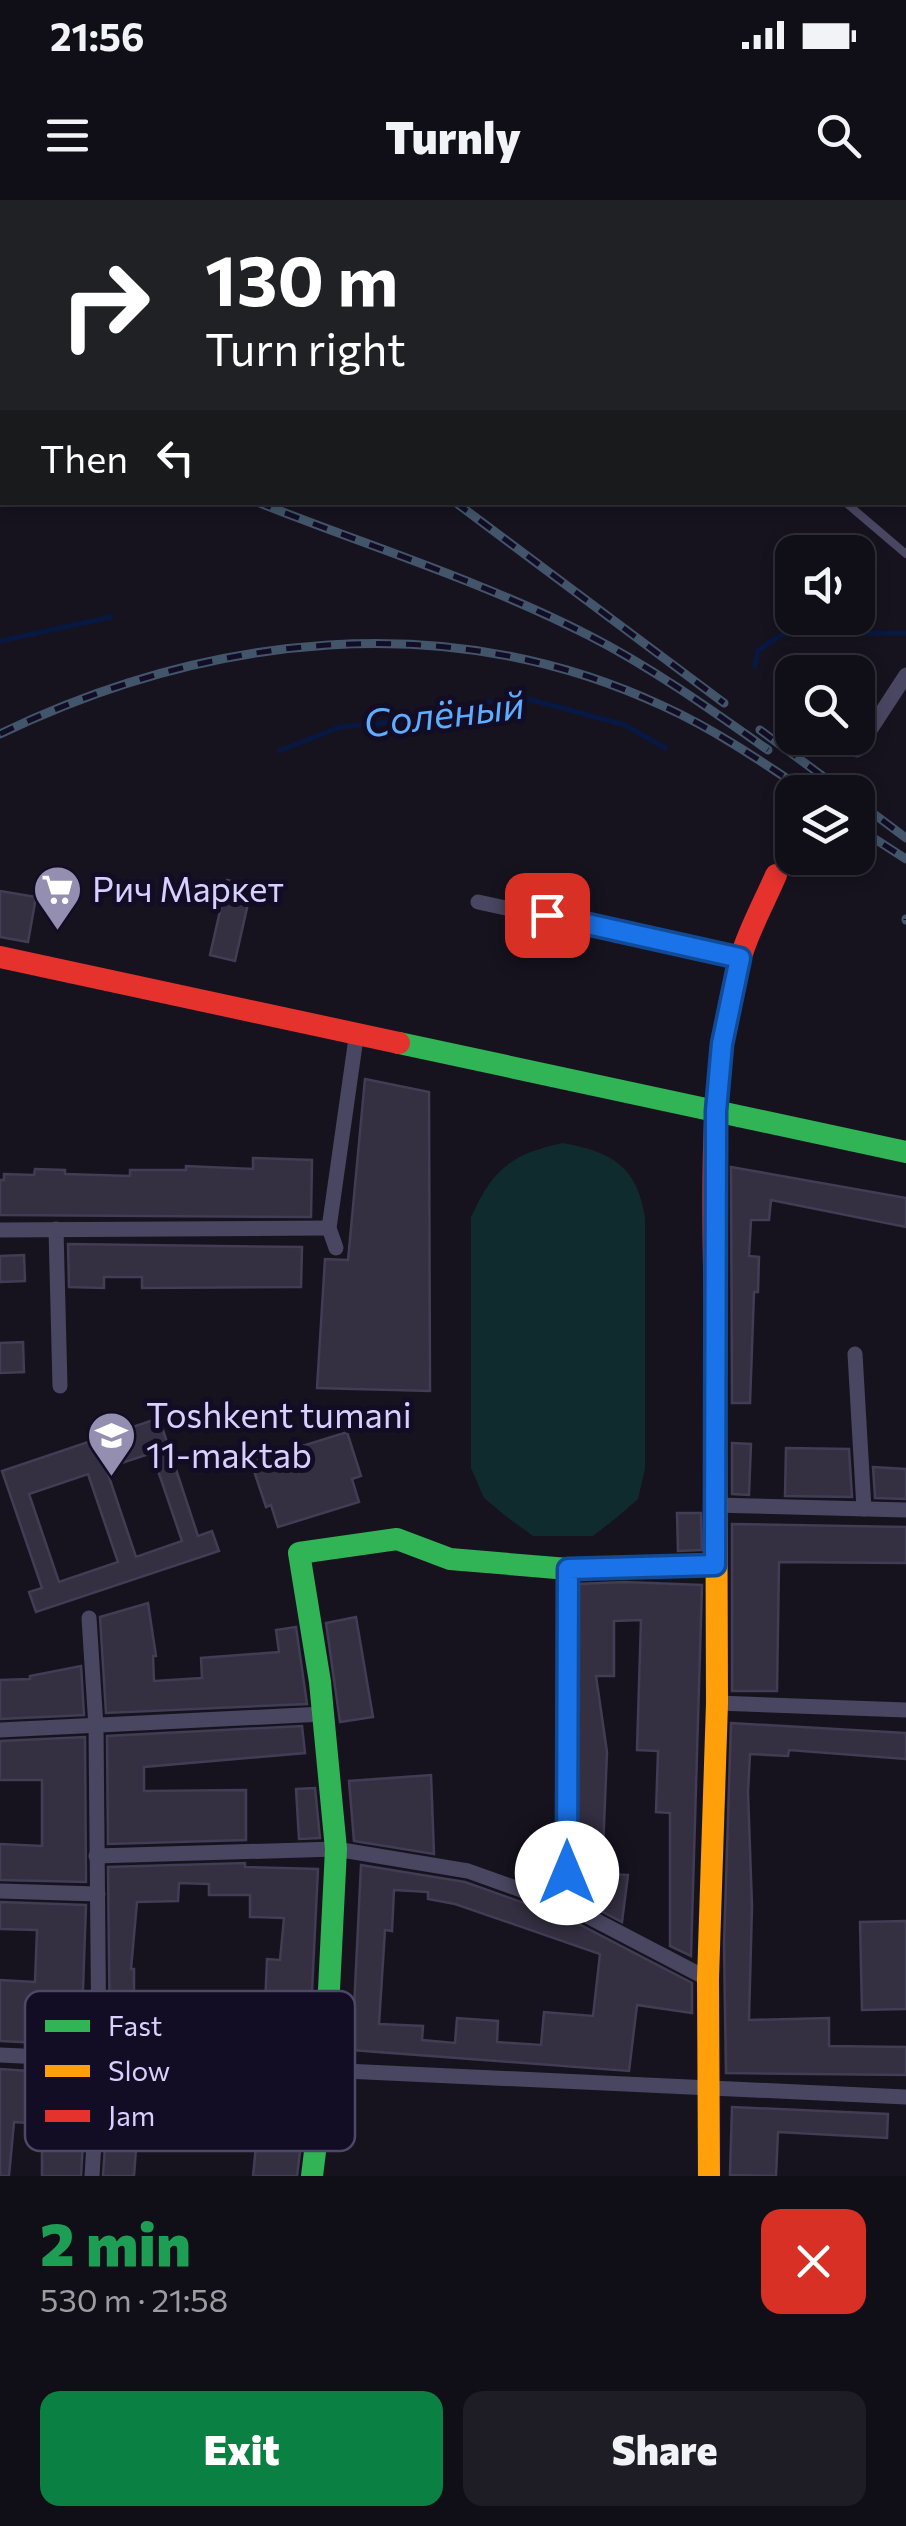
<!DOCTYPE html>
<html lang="en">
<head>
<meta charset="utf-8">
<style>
  body { margin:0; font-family:Commissioner,sans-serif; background:#1e1c24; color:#f1f3f6; height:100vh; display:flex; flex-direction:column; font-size:38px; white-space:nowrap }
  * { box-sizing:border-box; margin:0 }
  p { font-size:32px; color:#9c9ca1 }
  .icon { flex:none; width:55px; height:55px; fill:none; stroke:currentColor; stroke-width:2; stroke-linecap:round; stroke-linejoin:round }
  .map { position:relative; height:1976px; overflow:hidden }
  .side { display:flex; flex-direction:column; background:#100e17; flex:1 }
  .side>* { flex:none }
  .hud { position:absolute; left:0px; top:0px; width:908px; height:305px; box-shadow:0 5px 15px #0003,0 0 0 2px #302e36; background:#202124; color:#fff; overflow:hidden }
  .fabs { position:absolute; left:775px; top:335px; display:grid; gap:20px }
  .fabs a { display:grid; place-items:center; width:100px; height:100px; border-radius:20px; background:#100e17; box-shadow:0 5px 15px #0003,0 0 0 2px #302e36; font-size:50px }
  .pin { position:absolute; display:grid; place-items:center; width:85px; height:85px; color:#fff; margin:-42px; border-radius:20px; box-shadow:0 5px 15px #0006 }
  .me { position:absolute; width:110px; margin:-55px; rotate:0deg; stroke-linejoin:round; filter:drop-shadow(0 0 8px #0008) }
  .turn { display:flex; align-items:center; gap:35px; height:210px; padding:0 40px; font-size:45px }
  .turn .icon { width:130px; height:130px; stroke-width:2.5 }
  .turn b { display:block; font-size:70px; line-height:85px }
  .then { display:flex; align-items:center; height:95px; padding:0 40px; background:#0003; gap:20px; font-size:38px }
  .round { display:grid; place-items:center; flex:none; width:105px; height:105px; border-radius:20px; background:#1e1c24 }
  .summary { display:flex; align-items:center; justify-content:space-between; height:170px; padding:0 40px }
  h1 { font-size:60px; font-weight:800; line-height:75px; color:#1e9e55 }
  .button { display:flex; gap:20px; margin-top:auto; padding:20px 40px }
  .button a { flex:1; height:115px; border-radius:20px; background:#0b8043; color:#fff; font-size:40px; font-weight:800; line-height:115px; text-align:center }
  .button a+a { background:#1e1c24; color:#f1f3f6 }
  .status { display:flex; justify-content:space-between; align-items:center; height:70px; padding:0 50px; background:#100e17; direction:ltr }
  .status svg { height:28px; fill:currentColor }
  header { display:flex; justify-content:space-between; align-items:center; height:130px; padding:0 40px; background:#100e17; font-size:45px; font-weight:800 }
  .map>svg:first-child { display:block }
</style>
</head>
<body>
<div class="status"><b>21:56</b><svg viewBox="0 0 49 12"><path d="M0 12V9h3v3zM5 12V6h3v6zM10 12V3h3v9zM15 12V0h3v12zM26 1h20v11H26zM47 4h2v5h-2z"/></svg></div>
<header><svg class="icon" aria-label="menu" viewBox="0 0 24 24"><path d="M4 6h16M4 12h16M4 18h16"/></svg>Turnly<svg class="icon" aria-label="search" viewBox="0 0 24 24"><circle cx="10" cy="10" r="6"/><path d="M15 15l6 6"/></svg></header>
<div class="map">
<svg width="906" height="1976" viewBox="0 0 906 1976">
  <rect width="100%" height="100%" fill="#16131f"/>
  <path fill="#102b2e" d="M 563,943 C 612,952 637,966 645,1018 L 645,1269 L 638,1299 L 616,1318 L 593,1336 L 533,1336 L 507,1317 L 484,1298 L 471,1268 L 471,1017 C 493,969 511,954 563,943 Z"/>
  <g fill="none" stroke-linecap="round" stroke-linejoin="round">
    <g stroke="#071942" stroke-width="5">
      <path d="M 0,441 L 111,417"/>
      <path d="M 755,466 L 758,450 L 783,434 L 906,433"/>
      <path d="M 279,551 L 340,527 L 436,518 L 487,502 L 532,500 L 625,525 L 665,548"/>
    </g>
  </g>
  <g fill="#343042" stroke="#423c54" stroke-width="2.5" fill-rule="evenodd">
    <path d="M 227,680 L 252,686 L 235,761 L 210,755 Z"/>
    <path d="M 0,691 L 36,697 L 28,742 L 0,737 Z"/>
    <path d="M 365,879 L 429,892 L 430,1191 L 317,1188 L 325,1059 L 348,1060 Z"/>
    <path d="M 253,958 L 312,960 L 311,1017 L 0,1015 L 0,980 L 4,980 L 4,974 L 34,975 L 35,969 L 65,970 L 65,974 L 130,976 L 130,970 L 186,970 L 186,966 L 253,969 Z"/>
    <path d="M 731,967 L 906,998 L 906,1027 L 771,1000 L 769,1020 L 751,1020 L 749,1056 L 759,1057 L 758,1092 L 754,1092 L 750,1203 L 732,1203 Z"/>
    <path d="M 68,1044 L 302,1047 L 301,1087 L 142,1088 L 142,1077 L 104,1077 L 104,1088 L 69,1087 Z"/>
    <path d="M 24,1055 L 25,1081 L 0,1082 L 0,1056 Z"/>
    <path d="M 23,1142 L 24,1172 L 0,1173 L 0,1143 Z"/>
    <path d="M 159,1218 L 198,1336 L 212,1331 L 219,1351 L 36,1412 L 29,1392 L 42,1388 L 2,1271 ZM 152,1253 L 182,1341 L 136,1357 L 106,1268 ZM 88,1274 L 118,1362 L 59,1382 L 29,1294 Z"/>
    <path d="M 347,1232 L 361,1276 L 352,1279 L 359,1302 L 278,1327 L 271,1305 L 266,1307 L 251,1262 Z"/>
    <path d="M 732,1243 L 751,1244 L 749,1295 L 732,1294 Z"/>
    <path d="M 786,1248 L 849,1249 L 852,1297 L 785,1296 Z"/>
    <path d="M 873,1267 L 906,1269 L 906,1299 L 875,1298 Z"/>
    <path d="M 677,1313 L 701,1313 L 702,1350 L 678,1351 Z"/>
    <path d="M 732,1324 L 906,1327 L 906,1363 L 779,1362 L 777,1491 L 732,1491 Z"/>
    <path d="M 624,1382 L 702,1385 L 691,1756 L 670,1746 L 670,1613 L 656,1612 L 658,1551 L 637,1550 L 641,1420 L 614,1421 L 614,1476 L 596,1476 L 607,1552 L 602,1674 L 628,1675 L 622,1722 L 574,1697 L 579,1384 Z"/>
    <path d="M 148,1403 L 156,1456 L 153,1456 L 154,1481 L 202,1478 L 201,1458 L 279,1452 L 276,1430 L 296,1427 L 307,1504 L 106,1513 L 100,1417 Z"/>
    <path d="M 356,1417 L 373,1517 L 340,1522 L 326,1423 Z"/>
    <path d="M 81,1466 L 84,1515 L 0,1519 L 0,1480 L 30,1479 L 30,1476 Z"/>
    <path d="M 731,1523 L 906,1533 L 906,1559 L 789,1550 L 788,1556 L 750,1554 L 748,1592 L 752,1706 L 749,1820 L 829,1818 L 829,1846 L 906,1847 L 906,1875 L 726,1873 L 724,1744 Z"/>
    <path d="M 302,1526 L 305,1553 L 144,1567 L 144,1591 L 246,1590 L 246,1640 L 108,1644 L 107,1536 Z"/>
    <path d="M 85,1537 L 86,1682 L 0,1680 L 0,1644 L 42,1646 L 42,1580 L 0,1580 L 0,1541 Z"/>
    <path d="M 431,1575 L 434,1654 L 354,1641 L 349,1581 Z"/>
    <path d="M 315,1588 L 320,1638 L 299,1639 L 296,1589 Z"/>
    <path d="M 245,1663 L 245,1667 L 318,1669 L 309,1852 L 110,1845 L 108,1667 ZM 179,1683 L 209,1684 L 209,1695 L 250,1695 L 250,1717 L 284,1718 L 280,1760 L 267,1759 L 265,1807 L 239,1806 L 239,1812 L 203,1811 L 204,1800 L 134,1802 L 134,1769 L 131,1769 L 137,1702 L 178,1701 Z"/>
    <path d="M 361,1665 L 465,1682 L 569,1719 L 692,1783 L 692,1813 L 637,1805 L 629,1871 L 352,1850 ZM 394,1690 L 428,1692 L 428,1699 L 455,1704 L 600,1754 L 593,1816 L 544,1812 L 541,1845 L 497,1842 L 498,1821 L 457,1818 L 455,1843 L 422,1840 L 423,1826 L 379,1824 L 385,1730 L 392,1731 Z"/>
    <path d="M 0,1702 L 86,1705 L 81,1845 L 0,1841 L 0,1780 L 35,1782 L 37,1730 L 0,1729 Z"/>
    <path d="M 906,1721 L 906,1809 L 862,1810 L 860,1722 Z"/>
    <path d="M 0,1869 L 87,1875 L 81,1976 L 42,1976 L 42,1924 L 14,1922 L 9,1976 L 0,1976 Z"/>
    <path d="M 110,1871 L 308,1888 L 297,1976 L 253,1976 L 260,1906 L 202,1901 L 199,1938 L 137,1936 L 134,1976 L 103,1976 Z"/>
    <path d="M 732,1907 L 888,1914 L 887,1938 L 778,1932 L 776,1976 L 730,1975 Z"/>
  </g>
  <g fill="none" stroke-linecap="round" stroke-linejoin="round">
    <g stroke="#494661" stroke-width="8">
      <path d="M 0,256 L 2,257"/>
      <path d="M 845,302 L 906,354"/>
      <path d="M 567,1640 L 567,1705"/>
    </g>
    <g stroke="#494661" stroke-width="15">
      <path d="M 381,0 L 383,2"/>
      <path d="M 607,0 L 609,2"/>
      <path d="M 840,0 L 841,2"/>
      <path d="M 905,168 L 906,168"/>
      <path d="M 857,550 L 906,475"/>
      <path d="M 478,702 L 740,758"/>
      <path d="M 56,1029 L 60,1186"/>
      <path d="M 0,1030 L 329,1028"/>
      <path d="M 336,1048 L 329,1028 L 357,831"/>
      <path d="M 855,1154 L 864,1309"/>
      <path d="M 714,1305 L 906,1310"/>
      <path d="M 89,1418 L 96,1527 L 99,1860 L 92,1976"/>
      <path d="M 717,1503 L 906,1510"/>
      <path d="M 0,1530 L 323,1514"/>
      <path d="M 567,1640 L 568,1369"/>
      <path d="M 96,1656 L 336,1649 L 468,1671 L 574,1709 L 708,1779"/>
      <path d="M 0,1691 L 98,1694"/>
      <path d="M 0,1855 L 906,1897"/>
    </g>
    <g stroke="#30b455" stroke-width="22">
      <path d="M 399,843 L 906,952"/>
      <path d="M 312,1976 L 325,1870 L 336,1649 L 320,1482 L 299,1353 L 397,1339 L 450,1359 L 568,1369 L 715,1365"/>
    </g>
    <path stroke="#ff9f0a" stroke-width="22" d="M 709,1976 L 708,1779 L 717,1503 L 716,1189"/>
    <g stroke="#e5322d" stroke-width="22">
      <path d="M 0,757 L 399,843"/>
      <path d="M 716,1189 C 716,1050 701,894 740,760 C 748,731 764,703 776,675"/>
    </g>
    <defs>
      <g id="rail">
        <path d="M 50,0 L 53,2"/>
        <path d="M 0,180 L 2,182"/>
        <path d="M 257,302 C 368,346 482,381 588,435 C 651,467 710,509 768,550"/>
        <path d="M 455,302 L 724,503"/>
        <path d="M 760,530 L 844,592"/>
        <path d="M 0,534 C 208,434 448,406 663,506 C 714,529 761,561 807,592"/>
        <path d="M 858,602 L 906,638"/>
        <path d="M 858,628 L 906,659"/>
        <path d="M 906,719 L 906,720"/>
      </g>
    </defs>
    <use href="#rail" stroke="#42556a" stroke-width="9"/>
    <use href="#rail" stroke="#120d25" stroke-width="5" stroke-dasharray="15" stroke-linecap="butt"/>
  </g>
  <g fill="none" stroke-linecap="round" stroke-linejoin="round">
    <defs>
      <path id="route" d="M 547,715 L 740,758 L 722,844 L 716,911 L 715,1365 L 568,1369 L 567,1673"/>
    </defs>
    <use href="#route" stroke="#114b97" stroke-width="25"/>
    <use href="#route" stroke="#1a73e8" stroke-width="18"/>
  </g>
  <defs>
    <symbol id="supermarket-pin" viewBox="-11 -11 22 30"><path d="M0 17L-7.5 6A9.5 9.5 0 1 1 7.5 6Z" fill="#948eb1" stroke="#120d25"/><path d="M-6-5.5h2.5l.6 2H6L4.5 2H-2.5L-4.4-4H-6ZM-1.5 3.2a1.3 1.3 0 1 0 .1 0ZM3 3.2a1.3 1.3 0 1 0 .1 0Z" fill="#fff"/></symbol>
    <symbol id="school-pin" viewBox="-11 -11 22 30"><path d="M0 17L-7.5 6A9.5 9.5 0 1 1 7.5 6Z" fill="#948eb1" stroke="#120d25"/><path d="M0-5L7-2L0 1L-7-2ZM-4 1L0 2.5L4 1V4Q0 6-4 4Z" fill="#fff"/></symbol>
  </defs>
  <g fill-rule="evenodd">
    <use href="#supermarket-pin" x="30" y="662" width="55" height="75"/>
    <use href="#school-pin" x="84" y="1208" width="55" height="75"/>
  </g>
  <g text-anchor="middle" stroke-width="10" stroke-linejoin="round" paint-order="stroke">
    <g font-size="35" fill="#d8d1ff" stroke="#120d25" text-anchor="start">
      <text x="92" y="702">Рич Маркет</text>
      <text x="146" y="1228">Toshkent tumani<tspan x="146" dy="40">11-maktab</tspan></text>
    </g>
    <g font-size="38" font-style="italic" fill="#5fadff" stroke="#120d25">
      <text transform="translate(444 515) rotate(-7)" y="13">Солёный</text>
    </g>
  </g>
  <rect x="25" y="1791" width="330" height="160" rx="15" fill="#120d25" stroke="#4d4866" stroke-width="2.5"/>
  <rect x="45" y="1820" width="45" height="12" fill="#30b455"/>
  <rect x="45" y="1865" width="45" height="12" fill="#ff9f0a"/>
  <rect x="45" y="1910" width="45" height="12" fill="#e5322d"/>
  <g font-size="28" fill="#d8d1ff">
    <text x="108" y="1836">Fast</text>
    <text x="108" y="1881">Slow</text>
    <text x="108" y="1926">Jam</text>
  </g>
</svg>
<div class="fabs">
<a><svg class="icon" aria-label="sound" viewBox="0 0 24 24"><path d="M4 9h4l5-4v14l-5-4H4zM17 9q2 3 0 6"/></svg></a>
<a><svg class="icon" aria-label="search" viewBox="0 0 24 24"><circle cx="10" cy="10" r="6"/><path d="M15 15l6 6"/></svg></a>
<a><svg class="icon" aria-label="layers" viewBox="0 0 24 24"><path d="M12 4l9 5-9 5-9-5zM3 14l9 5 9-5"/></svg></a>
</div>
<div class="pin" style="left:547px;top:715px;background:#d93025"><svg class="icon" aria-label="arrive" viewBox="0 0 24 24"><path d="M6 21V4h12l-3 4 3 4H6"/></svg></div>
<svg class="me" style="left:567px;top:1673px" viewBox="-20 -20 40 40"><circle r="19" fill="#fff"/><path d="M0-13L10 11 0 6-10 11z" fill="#1a73e8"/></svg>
<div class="hud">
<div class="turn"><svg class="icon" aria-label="right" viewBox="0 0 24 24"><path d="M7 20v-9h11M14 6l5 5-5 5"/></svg><div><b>130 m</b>Turn right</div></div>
<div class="then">Then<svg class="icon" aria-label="left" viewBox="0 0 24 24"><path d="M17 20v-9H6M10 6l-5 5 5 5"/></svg></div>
</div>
</div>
<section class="side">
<div class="summary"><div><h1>2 min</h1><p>530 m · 21:58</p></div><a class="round" style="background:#d93025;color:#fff"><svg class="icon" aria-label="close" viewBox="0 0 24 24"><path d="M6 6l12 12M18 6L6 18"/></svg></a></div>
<div class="button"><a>Exit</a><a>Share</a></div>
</section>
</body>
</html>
